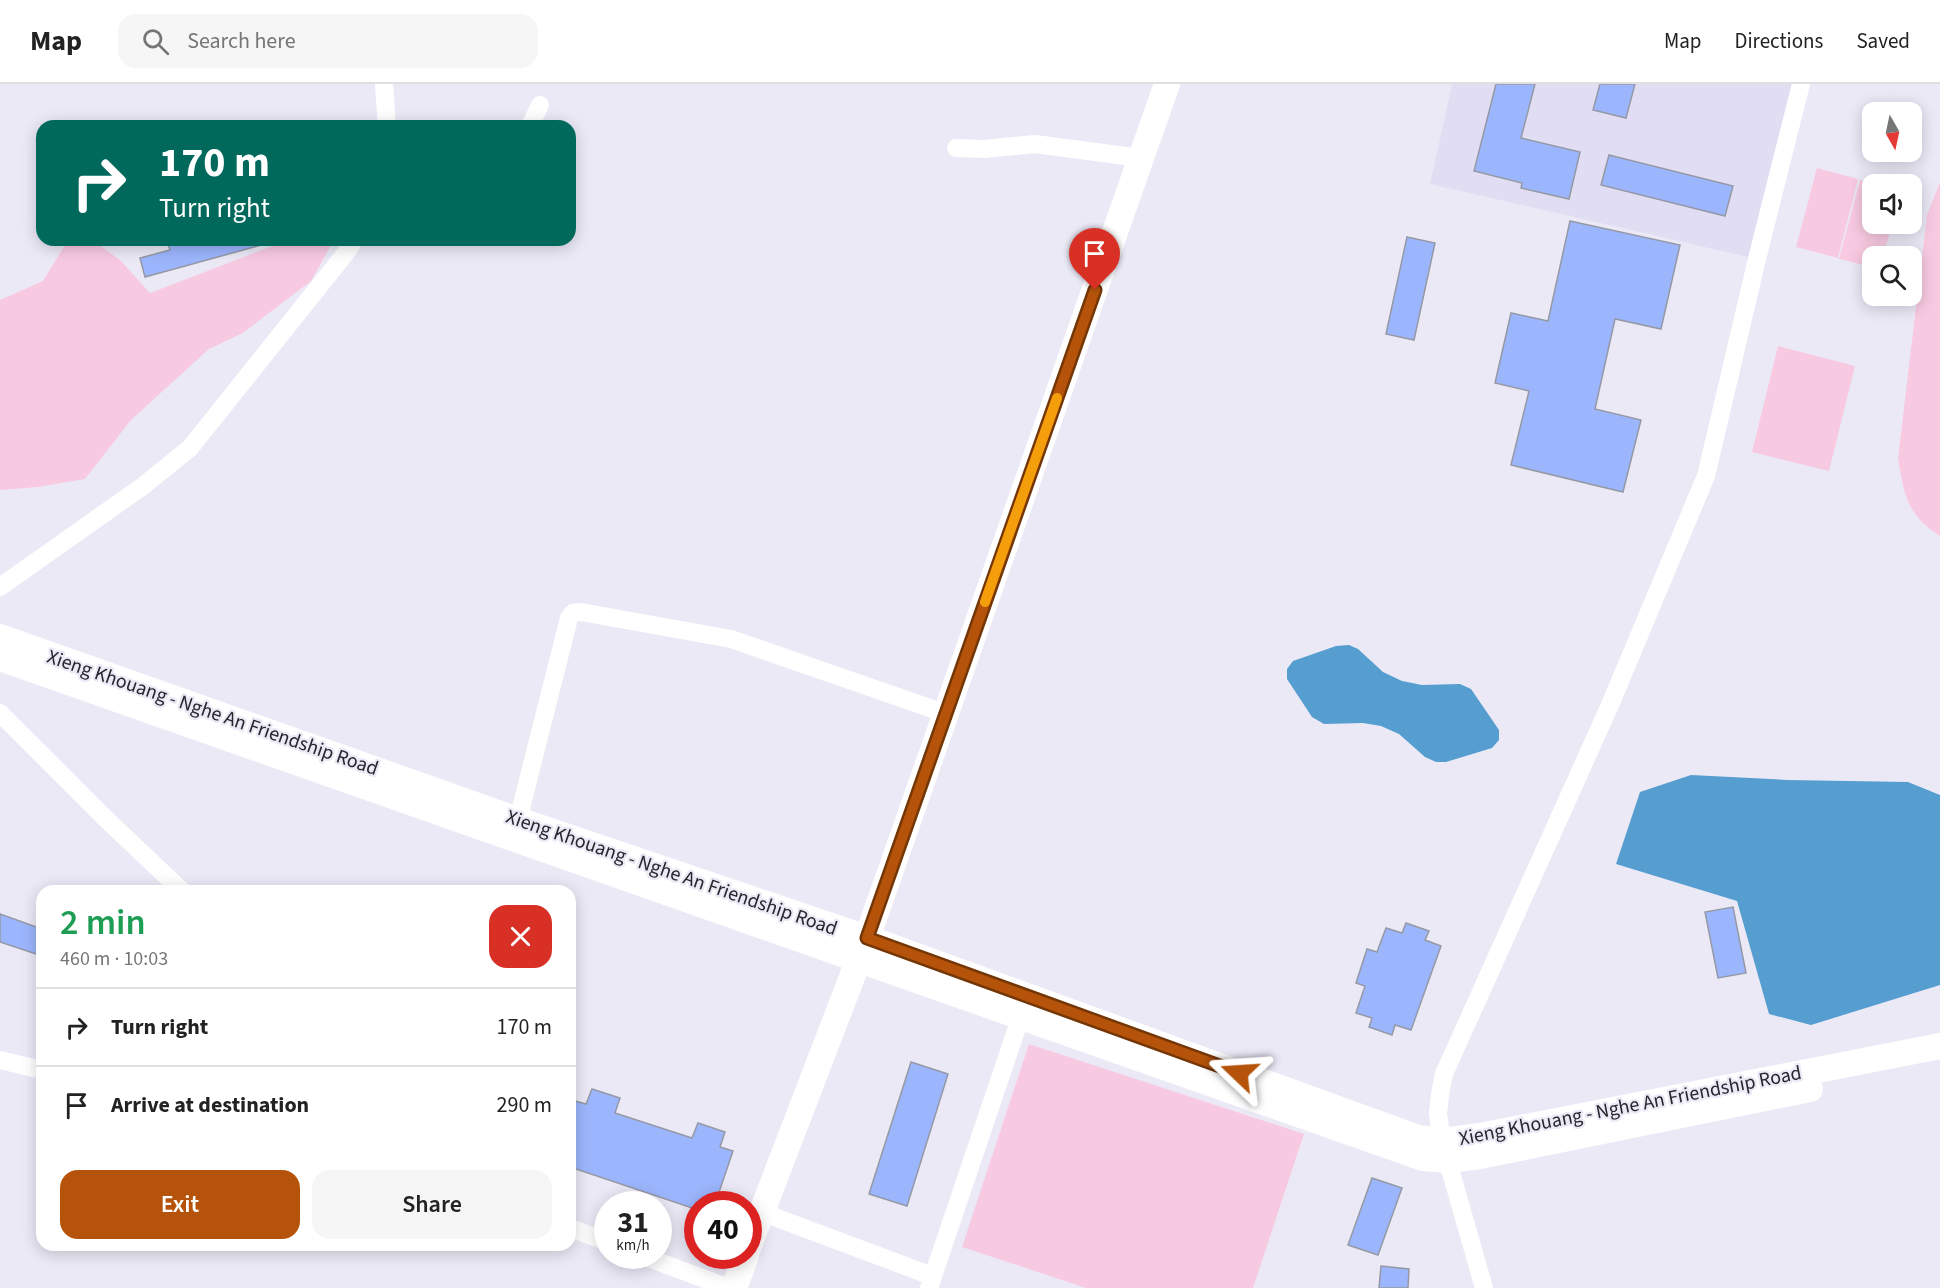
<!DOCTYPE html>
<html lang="en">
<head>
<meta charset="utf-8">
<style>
  body { margin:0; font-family:"Source Sans 3",sans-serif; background:#f6f6f6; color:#222; height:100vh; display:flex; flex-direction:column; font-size:22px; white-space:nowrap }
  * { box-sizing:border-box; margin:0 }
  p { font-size:20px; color:#767676 }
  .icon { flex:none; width:33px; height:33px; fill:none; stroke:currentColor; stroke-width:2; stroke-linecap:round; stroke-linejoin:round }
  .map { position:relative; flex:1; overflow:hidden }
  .sheet { position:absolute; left:36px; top:801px; width:540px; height:366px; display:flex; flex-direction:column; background:#fff; border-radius:18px; box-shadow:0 3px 15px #0003 }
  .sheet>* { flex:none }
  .hud { position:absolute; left:36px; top:36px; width:540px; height:126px; border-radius:18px; box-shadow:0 3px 15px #0003; background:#00695c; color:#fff; overflow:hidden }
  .needle { width:39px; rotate:171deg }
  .buttons { position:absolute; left:1862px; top:18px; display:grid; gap:12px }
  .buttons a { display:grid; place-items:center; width:60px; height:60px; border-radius:12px; background:#fff; box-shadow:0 3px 15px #0003; font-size:30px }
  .speed { position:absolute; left:594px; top:1107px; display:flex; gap:12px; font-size:30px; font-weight:700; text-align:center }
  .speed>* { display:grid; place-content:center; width:78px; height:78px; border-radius:50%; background:#fff; box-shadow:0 3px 15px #0003; line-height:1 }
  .speed small { font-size:15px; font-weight:400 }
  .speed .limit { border:9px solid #d22; background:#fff; color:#111 }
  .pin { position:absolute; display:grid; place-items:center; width:51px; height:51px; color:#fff; margin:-62px -26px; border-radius:50% 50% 50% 0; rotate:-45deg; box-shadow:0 0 6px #0007 }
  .pin .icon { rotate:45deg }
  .me { position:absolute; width:66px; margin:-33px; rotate:290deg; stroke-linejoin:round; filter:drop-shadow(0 0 4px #0008) }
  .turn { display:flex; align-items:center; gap:21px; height:126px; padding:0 24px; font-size:27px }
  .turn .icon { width:78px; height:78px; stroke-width:2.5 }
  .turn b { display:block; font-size:42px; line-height:51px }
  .round { display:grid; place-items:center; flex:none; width:63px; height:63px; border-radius:18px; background:#f6f6f6 }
  .overview { display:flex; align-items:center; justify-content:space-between; height:102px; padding:0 24px }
  h1 { font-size:36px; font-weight:600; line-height:45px; color:#1e9e55 }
  .action { display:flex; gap:12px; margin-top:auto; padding:12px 24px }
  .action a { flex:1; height:69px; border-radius:18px; background:#b45309; color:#fff; font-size:24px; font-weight:600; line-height:69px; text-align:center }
  .action a+a { background:#f6f6f6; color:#222 }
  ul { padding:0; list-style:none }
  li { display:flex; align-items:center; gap:18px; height:78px; padding:0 24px; border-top:2px solid #e0e0e0 }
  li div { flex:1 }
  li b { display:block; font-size:22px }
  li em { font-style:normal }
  header { display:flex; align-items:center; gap:36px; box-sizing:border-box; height:84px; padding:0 30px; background:#fff; border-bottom:2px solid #e0e0e0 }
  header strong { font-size:28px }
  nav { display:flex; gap:33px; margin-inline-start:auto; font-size:21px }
  .search { width:420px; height:54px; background:#f6f6f6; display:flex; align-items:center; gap:15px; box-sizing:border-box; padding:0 21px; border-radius:18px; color:#767676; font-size:22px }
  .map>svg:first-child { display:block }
</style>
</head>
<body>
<header>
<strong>Map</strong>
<div class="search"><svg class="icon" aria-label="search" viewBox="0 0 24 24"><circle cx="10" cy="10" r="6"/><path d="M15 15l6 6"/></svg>Search here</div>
<nav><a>Map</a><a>Directions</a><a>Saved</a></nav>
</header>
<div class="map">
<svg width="1940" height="1204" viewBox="0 0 1940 1204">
  <rect width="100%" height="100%" fill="#ece9f7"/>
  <path fill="#e1def3" d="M 1452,0 L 1801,0 L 1757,175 L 1430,100 Z"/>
  <g fill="#f8cae2">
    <path d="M 1817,84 L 1858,95 L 1838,174 L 1796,163 Z"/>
    <path d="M 1860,96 L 1879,100 L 1872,100 L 1872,140 L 1892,140 L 1883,172 L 1872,172 L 1872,183 L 1839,175 Z"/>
    <path d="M 1940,98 L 1940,452 C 1907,431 1904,411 1898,374 L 1927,131 Z"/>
    <path d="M 68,156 L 92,156 L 120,176 L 150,209 L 288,156 L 334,156 L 311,197 L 243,249 L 209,265 L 131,336 L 85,395 L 38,403 L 0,406 L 0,216 L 43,197 Z"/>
    <path d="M 1778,262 L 1855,282 L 1829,387 L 1752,368 Z"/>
    <path d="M 1029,960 L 1304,1050 L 1253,1204 L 1086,1204 L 962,1163 Z"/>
  </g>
  <g fill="#569dd0">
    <path d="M 1349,561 L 1358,565 L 1383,588 L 1402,597 L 1422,601 L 1460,600 L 1471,605 L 1499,646 L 1499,656 L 1492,664 L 1446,678 L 1436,678 L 1425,673 L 1399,650 L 1381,642 L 1363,639 L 1324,640 L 1312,633 L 1287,595 L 1287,585 L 1293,577 L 1336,562 Z"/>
    <path d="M 1691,691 L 1788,696 L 1908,698 L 1940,711 L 1940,901 L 1811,941 L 1769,930 L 1737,817 L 1616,780 L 1640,708 Z"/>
  </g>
  <g fill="#9cb6fd" stroke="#9599a6" stroke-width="1.5">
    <path d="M 1496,0 L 1535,0 L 1521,54 L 1580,68 L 1569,115 L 1521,104 L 1522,99 L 1474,87 Z"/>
    <path d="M 1600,0 L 1635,0 L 1626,34 L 1593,26 Z"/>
    <path d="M 1609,71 L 1733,102 L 1725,132 L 1601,101 Z"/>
    <path d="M 1570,137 L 1680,161 L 1661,245 L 1615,235 L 1595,325 L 1641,336 L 1623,408 L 1511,381 L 1529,307 L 1495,299 L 1511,229 L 1548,237 Z"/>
    <path d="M 1407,153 L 1435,159 L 1414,256 L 1386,250 Z"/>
    <path d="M 167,156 L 264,156 L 265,160 L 145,193 L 140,174 L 170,166 Z"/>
    <path d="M 1733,823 L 1746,889 L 1718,894 L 1705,828 Z"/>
    <path d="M 0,830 L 42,845 L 42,872 L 0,858 Z"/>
    <path d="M 1406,839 L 1429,847 L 1425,856 L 1441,862 L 1411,946 L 1395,941 L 1392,951 L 1369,943 L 1372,934 L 1356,929 L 1365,902 L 1356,899 L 1367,865 L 1377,868 L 1386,844 L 1402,849 Z"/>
    <path d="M 911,978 L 948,990 L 907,1122 L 869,1110 Z"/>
    <path d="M 592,1005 L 620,1014 L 615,1029 L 692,1054 L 698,1039 L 725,1048 L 720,1063 L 733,1067 L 715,1120 L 698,1120 L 698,1126 L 570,1083 L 570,1032 L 575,1017 L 586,1020 Z"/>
    <path d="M 1372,1094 L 1402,1104 L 1378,1171 L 1348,1161 Z"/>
    <path d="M 1381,1182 L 1409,1185 L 1408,1204 L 1379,1204 Z"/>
  </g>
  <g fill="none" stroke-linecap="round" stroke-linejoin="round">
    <g stroke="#fff" stroke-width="18">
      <path d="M 384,0 L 387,42"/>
      <path d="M 530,42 L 540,21"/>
      <path d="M 956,64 L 984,65 L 1035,60 L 1141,74"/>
      <path d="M 0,503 L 143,402 L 190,364 L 349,165 L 354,156"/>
      <path d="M 0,629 L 108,737 L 182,807"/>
      <path d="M 518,736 L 569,534 L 573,529 L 581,528 L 731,555 L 947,630"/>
      <path d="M 0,976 L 42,986"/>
      <path d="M 761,1128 L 932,1192"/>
      <path d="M 570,1144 L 608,1158"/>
      <path d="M 643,1172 L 729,1204"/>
      <path d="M 929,1204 L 1021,932"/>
      <path d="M 1484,1204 L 1442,1057 L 1438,1030 L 1440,1010 L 1444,990 L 1610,621 L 1706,392 L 1757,175 L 1801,0"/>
    </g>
    <g stroke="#fff" stroke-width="26">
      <path d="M 0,553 L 518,736 L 867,854 L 1418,1054 L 1442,1057 L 1480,1052 L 1940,962"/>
      <path d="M 0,574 L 1423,1074 L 1447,1076 L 1480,1072 L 1810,1005"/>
      <path d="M 748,1164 L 867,854 L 1167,0"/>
      <path d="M 734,1204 L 746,1172"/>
    </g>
  </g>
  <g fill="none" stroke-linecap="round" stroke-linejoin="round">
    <defs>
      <path id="route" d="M 1095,206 L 867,854 L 1239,989"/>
    </defs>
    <use href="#route" stroke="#753606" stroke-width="15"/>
    <use href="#route" stroke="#b45309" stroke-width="10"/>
    <path stroke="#f59e0b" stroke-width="10" d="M 985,518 L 1057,314"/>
  </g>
  <g text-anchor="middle" stroke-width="4.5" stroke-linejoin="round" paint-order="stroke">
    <g font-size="20" fill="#27262b" stroke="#ece9f7">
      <text transform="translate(213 628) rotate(19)" y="7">Xieng Khouang - Nghe An Friendship Road</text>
      <text transform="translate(672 788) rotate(19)" y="7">Xieng Khouang - Nghe An Friendship Road</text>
      <text transform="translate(1630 1021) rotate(-11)" y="7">Xieng Khouang - Nghe An Friendship Road</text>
    </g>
  </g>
</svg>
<div class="buttons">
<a><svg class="needle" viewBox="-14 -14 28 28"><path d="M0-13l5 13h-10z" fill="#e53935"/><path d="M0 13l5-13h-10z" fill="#767676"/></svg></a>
<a><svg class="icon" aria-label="sound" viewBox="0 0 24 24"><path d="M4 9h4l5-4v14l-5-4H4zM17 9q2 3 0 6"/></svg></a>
<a><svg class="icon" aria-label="search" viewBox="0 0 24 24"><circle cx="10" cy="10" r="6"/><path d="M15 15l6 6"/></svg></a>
</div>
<div class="speed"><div>31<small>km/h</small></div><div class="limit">40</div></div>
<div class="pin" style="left:1095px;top:206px;background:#d93025"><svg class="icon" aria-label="arrive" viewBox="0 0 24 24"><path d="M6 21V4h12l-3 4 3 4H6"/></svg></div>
<svg class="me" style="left:1239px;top:989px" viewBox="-20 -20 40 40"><path d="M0-17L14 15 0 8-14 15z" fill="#b45309" stroke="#fff" stroke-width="4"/></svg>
<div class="hud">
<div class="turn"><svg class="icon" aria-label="right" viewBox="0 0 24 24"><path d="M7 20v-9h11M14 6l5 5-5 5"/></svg><div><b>170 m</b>Turn right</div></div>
</div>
<section class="sheet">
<div class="overview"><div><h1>2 min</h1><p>460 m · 10:03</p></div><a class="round" style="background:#d93025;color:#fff"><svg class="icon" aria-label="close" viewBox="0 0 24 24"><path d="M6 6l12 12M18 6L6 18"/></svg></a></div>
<ul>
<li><svg class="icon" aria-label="right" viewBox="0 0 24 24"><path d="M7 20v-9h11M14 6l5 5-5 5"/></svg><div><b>Turn right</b></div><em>170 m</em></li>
<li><svg class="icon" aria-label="arrive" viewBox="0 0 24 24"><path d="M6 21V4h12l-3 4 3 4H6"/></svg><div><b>Arrive at destination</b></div><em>290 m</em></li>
</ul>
<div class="action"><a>Exit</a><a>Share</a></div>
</section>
</div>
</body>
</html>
